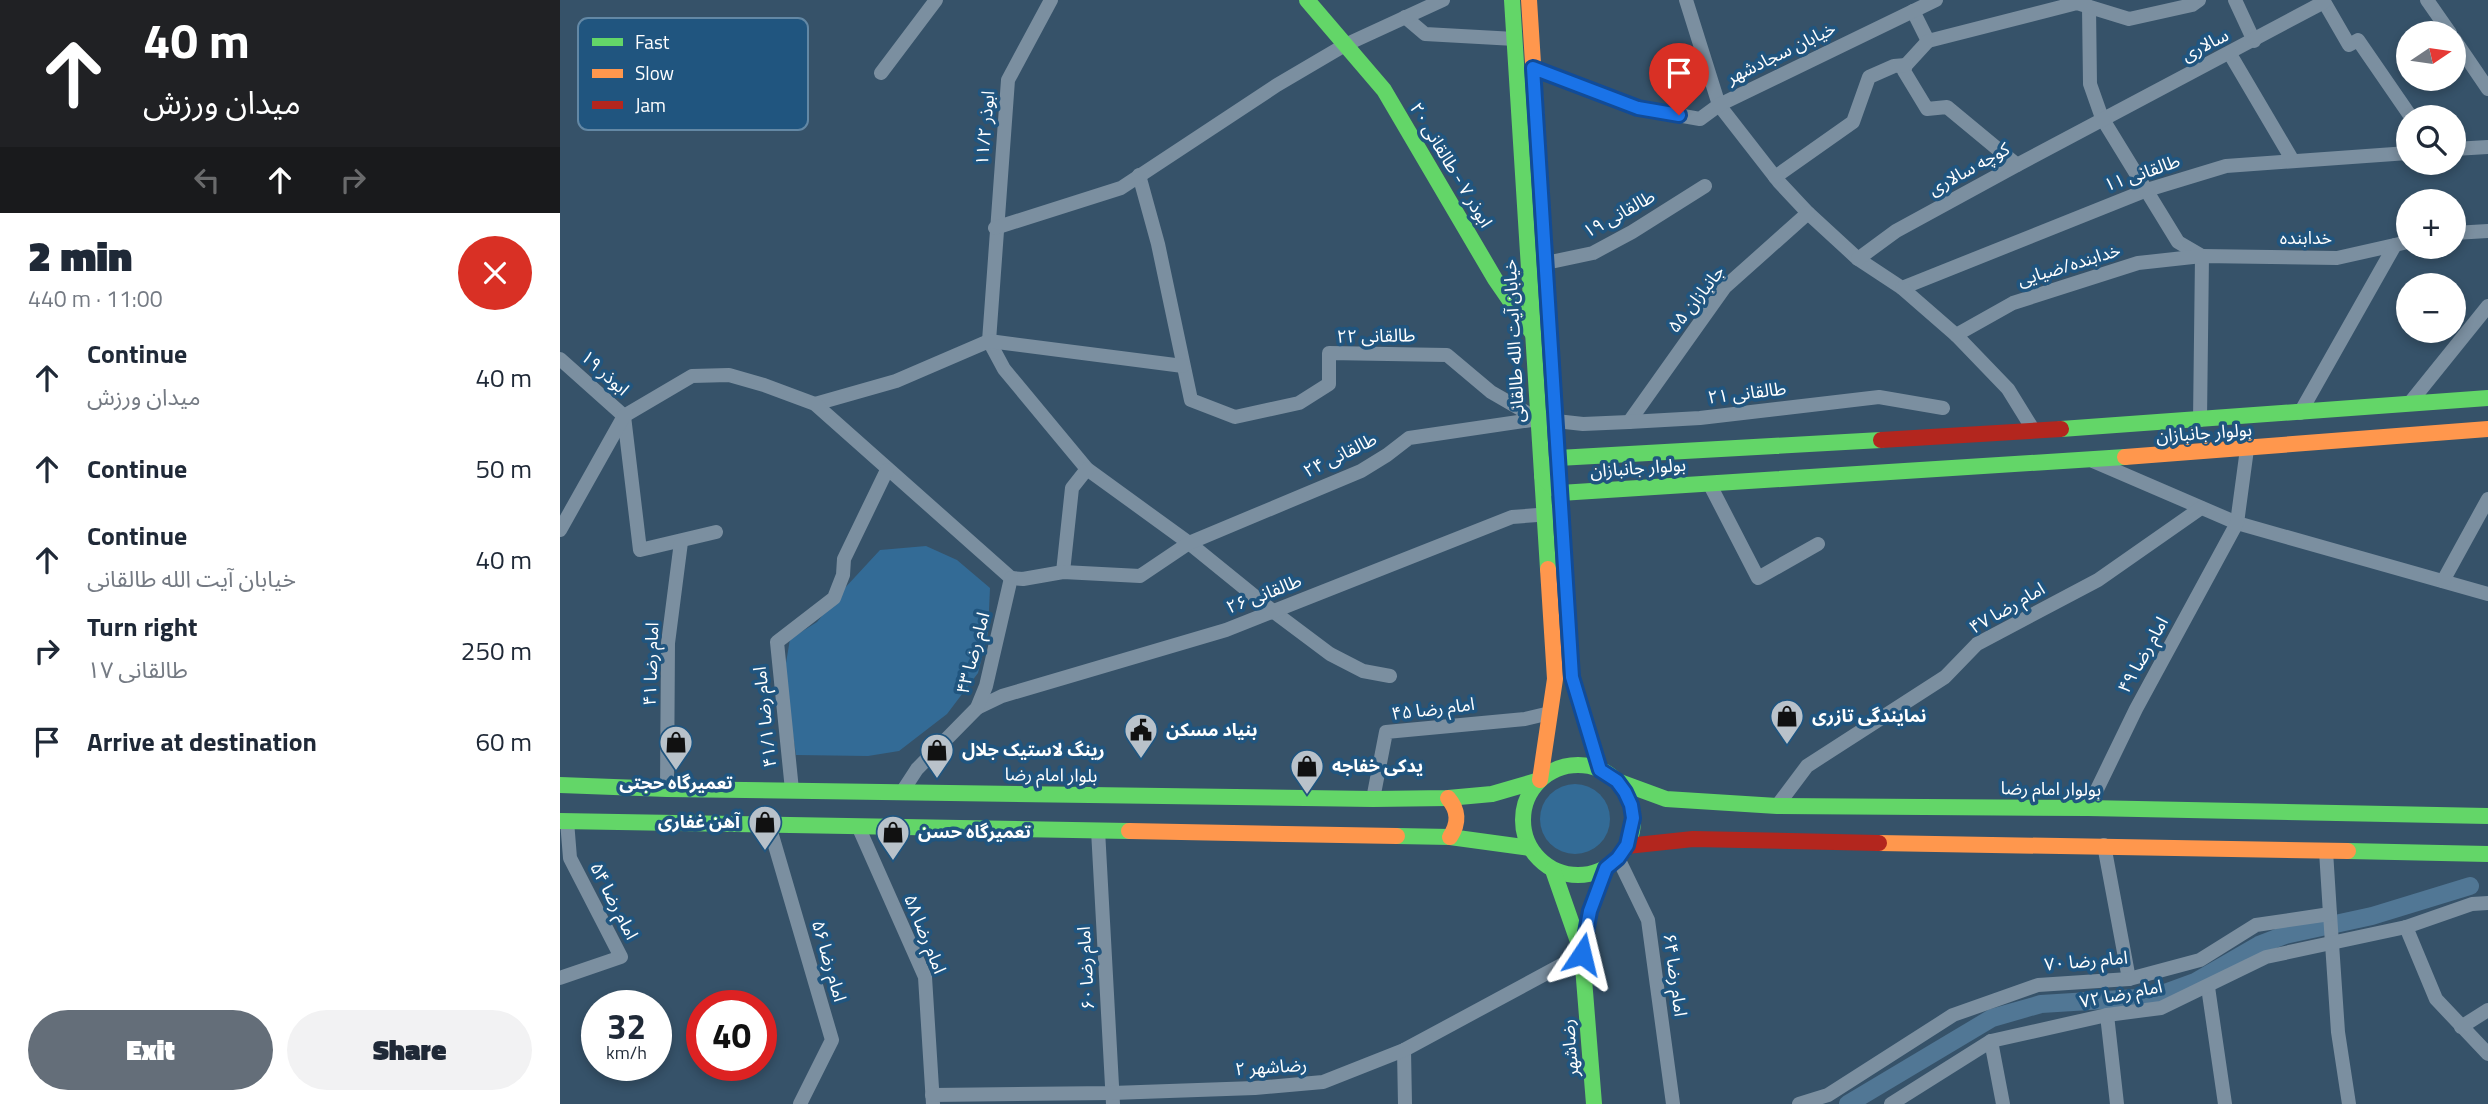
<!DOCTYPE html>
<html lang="en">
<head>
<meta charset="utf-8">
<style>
  body { margin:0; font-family:"Titillium Web","Noto Sans Arabic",sans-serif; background:#f2f2f3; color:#1f2937; height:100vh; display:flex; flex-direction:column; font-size:26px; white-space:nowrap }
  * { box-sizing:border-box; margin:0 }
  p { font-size:23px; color:#747a83 }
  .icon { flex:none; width:38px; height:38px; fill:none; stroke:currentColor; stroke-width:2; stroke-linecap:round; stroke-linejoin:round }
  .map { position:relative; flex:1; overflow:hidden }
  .panel { display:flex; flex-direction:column; background:#fff; width:560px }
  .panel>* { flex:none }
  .hud { background:#202124; color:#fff; overflow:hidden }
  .needle { width:46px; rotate:77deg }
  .tools { position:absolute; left:1836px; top:21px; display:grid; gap:14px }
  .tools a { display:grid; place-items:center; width:70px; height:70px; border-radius:50%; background:#fff; box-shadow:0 4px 10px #0003; font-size:35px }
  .speed { position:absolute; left:21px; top:990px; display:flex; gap:14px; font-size:35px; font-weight:700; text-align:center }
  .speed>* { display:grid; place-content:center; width:91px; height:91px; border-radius:50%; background:#fff; box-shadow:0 4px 10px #0003; line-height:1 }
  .speed small { font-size:18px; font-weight:400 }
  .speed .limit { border:10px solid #d22; background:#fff; color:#111 }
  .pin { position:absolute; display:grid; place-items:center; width:60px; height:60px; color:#fff; margin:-72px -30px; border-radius:50% 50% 50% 0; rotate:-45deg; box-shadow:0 0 7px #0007 }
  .pin .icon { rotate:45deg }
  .me { position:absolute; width:77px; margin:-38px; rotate:10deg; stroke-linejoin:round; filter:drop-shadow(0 0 5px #0008) }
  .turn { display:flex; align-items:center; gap:24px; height:147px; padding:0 28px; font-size:32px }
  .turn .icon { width:91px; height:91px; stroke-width:2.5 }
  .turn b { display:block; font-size:49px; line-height:60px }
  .lanes { display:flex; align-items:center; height:66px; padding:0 28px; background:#0003; justify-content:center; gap:35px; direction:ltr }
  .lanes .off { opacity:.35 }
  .round { display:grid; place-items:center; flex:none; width:74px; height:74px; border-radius:37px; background:#f2f2f3 }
  .summary { display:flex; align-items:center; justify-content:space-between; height:119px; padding:0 28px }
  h1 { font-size:42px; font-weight:800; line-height:52px }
  .cta { display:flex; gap:14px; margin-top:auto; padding:14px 28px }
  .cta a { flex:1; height:80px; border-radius:42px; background:#646e79; color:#fff; font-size:28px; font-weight:800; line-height:80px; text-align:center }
  .cta a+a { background:#f2f2f3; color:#1f2937 }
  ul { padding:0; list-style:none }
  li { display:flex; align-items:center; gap:21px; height:91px; padding:0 28px }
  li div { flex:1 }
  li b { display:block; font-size:26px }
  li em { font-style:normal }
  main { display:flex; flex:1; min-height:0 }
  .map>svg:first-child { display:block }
</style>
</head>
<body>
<main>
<section class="panel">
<div class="hud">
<div class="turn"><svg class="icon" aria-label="ahead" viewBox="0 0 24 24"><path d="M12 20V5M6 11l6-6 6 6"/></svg><div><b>40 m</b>میدان ورزش</div></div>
<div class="lanes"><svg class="icon off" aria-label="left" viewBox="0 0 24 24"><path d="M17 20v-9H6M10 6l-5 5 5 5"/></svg><svg class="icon" aria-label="ahead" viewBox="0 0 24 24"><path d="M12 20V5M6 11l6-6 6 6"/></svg><svg class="icon off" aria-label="right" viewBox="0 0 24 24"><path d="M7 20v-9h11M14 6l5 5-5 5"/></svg></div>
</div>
<div class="summary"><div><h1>2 min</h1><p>440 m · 11:00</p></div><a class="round" style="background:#d93025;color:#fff"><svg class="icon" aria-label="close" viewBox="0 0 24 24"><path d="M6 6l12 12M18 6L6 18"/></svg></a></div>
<ul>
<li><svg class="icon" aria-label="ahead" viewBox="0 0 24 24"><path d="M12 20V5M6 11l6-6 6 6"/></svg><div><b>Continue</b><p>میدان ورزش</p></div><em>40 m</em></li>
<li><svg class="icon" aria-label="ahead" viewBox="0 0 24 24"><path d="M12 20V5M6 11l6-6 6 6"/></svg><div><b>Continue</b></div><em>50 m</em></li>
<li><svg class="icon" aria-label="ahead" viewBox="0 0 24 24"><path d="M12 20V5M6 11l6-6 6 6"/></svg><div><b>Continue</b><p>خیابان آیت الله طالقانی</p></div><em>40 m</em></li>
<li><svg class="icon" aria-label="right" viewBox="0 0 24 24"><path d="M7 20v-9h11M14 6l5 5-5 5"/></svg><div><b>Turn right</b><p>طالقانی ۱۷</p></div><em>250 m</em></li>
<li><svg class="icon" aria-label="arrive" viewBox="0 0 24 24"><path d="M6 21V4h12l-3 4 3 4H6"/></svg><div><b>Arrive at destination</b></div><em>60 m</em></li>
</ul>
<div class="cta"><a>Exit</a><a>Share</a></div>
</section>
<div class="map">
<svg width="1928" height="1104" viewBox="0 0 1928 1104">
  <rect width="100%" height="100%" fill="#365269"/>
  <g fill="#336b96">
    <path d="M 366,546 L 397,560 L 430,588 L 428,633 L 418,673 L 387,714 L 339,751 L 308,756 L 236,755 L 224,675 L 230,639 L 257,622 L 283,590 L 320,550 Z"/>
    <circle cx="1015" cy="819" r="35"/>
  </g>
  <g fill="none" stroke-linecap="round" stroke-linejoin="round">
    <path stroke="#517795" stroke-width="18" d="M 1288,1104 L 1432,1018 L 1481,1004 L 1594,997 L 1635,982 L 1699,945 L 1725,935 L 1812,916 L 1910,886"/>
    <g stroke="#7b8fa0" stroke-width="14">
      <path d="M 491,0 L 448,80 L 429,341 L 444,369 L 527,469 L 629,543 L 714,612 L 770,654 L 803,671 L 830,676"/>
      <path d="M 1126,0 L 1159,105 L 1219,182 L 1248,213 L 1298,259 L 1342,288 L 1587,190 L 1666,166 L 1848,153"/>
      <path d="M 1675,0 L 1694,41"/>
      <path d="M 1763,0 L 1789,45 L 1798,40 L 1851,117"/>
      <path d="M 1867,0 L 1890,33"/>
      <path d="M 1529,7 L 1530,84 L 1542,118 L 1618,242 L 1642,256 L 1640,420"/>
      <path d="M 1353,11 L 1368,41 L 1517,3 L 1569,19 L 1632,5 L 1639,0"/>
      <path d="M 845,17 L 865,34 L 955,39"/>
      <path d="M 1894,39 L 1928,89"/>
      <path d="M 1368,41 L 1346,65 L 1344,71 L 1367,109 L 1387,107 L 1457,165"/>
      <path d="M 1670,54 L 1733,161"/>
      <path d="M 973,68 L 1078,108 L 1140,119 L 1159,105 L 1376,0"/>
      <path d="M 321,73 L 376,0"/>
      <path d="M 1894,149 L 1928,147"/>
      <path d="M 579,175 L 598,244 L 631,400 L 675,417 L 739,403 L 769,384 L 769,353 L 887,355 L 931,392 L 978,419"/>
      <path d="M 1215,177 L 1293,122 L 1309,77 L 1334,66 L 1346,65"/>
      <path d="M 435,228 L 561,188 L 717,85 L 785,45 L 883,0"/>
      <path d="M 1894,233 L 1928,231"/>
      <path d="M 1298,259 L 1336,231 L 1457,165 L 1764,2"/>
      <path d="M 986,263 L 1033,253 L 1072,232 L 1145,186"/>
      <path d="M 1342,288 L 1396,335 L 1448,389 L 1474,431"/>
      <path d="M 1396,335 L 1453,303 L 1578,263 L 1642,256 L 1777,258 L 1848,242"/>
      <path d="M 0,359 L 64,416"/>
      <path d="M 255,404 L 336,381 L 429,341 L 623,366"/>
      <path d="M 1849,404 L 1928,306"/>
      <path d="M 1740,413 L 1835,245"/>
      <path d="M 64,416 L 80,550 L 156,532"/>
      <path d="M 1069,422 L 1165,287 L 1248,213"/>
      <path d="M 1533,461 L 1677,523 L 1928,594"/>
      <path d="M 1149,483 L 1198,578 L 1258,544"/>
      <path d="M 0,530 L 64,416 L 132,376 L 169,375 L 204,385 L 255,404 L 451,578"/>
      <path d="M 503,572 L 512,488 L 527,469"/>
      <path d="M 451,578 L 463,579 L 503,572 L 580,576 L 629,543 L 801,471 L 827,455 L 849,438 L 978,419 L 1023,424 L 1069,422 L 1140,418 L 1319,397 L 1383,408"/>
      <path d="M 1883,581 L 1928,499"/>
      <path d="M 417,708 L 442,696 L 666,630 L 952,517 L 991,514"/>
      <path d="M 107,789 L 108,643 L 121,542"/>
      <path d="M 232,790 L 217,642 L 274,598 L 283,575 L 284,559 L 327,470"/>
      <path d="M 342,792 L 357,769 L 417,708 L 426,686 L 451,578"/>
      <path d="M 813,799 L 826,732 L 965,719 L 990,713"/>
      <path d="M 1217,806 L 1247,766 L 1385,677 L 1417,644 L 1538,580 L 1641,508"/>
      <path d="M 1528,808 L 1576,709 L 1677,523 L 1687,449"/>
      <path d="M 209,825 L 272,1040 L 240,1104"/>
      <path d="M 298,826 L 365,977 L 373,1104"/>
      <path d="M 538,830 L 553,1104"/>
      <path d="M 1544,845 L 1569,979"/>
      <path d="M 1058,858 L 1088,920 L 1113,1104"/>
      <path d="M 1770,914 L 1778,1032 L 1789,1104"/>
      <path d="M 1846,927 L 1876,999 L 1928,1054"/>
      <path d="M 0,978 L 61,957 L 10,858 L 7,821"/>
      <path d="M 1648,987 L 1665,1104"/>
      <path d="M 1547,1015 L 1557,1104"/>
      <path d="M 1901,1027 L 1928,1010"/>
      <path d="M 1431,1041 L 1443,1104"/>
      <path d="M 844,1050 L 845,1104"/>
      <path d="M 372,1095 L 552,1093 L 695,1088 L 763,1082 L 844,1050 L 1022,954"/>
      <path d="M 1239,1104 L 1268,1095 L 1393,1015 L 1478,985 L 1569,979 L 1640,960 L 1696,925 L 1770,914 L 1766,851"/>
      <path d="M 1331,1104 L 1431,1041 L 1547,1015 L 1601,1008 L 1706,957 L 1846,927 L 1912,904 L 1928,903"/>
    </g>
    <g stroke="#63d668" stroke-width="16">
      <path d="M 747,0 L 824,90 L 935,279 L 973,334"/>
      <path d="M 952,0 L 988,569"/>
      <path d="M 984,237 L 1012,677 L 1040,770"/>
      <path d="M 1501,429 L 1928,398"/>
      <path d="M 1321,440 L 998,458 L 982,476 L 1000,493 L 1565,457"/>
      <circle cx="1018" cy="820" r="55"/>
      <path d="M 1057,781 L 1106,799 L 1217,806 L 1528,808 L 1928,816"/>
      <path d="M 0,785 L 107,789 L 813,799 L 888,798 L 932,794 L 980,780"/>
      <path d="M 0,821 L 569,831"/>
      <path d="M 837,836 L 890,837 L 970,848"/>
      <path d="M 1788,851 L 1928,854"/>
      <path d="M 993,870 L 1021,950"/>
      <path d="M 1034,1104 L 1022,954 L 1030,911 L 1046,868"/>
    </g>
    <g stroke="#ff974d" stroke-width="16">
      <path d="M 969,0 L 984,237"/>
      <path d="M 1565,457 L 1928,429"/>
      <path d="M 980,780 L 995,679 L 988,569"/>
      <path d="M 888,798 C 899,811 899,823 890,837"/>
      <path d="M 569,831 L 837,836"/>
      <path d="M 1319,843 L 1788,851"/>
    </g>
    <g stroke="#b3261e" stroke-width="16">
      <path d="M 1321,440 L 1501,429"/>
      <path d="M 1067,846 L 1133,839 L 1319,843"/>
    </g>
  </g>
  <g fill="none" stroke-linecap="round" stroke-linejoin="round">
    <defs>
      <path id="route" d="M 1022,954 L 1030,911 L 1046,868 L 1058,858 L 1067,845 L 1073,818 L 1071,805 L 1065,792 L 1057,781 L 1040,770 L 1012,677 L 973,68 L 1078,108 L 1119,115"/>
    </defs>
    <use href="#route" stroke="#114b97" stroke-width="18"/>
    <use href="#route" stroke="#1a73e8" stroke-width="12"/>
  </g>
  <defs>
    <symbol id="shop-pin" viewBox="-11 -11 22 30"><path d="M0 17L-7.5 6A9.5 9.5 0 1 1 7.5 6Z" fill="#b9c2ca" stroke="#20557f"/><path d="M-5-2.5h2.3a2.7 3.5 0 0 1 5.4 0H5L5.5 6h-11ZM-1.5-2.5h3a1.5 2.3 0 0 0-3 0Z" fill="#111"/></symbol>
    <symbol id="civic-pin" viewBox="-11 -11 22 30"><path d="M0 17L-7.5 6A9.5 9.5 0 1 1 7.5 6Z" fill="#b9c2ca" stroke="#20557f"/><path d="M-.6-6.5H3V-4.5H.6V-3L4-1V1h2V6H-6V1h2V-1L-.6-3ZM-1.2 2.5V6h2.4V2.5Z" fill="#111"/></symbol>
  </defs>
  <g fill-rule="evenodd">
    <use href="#shop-pin" x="1208" y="697" width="38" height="52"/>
    <use href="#civic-pin" x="562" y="711" width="38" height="52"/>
    <use href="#shop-pin" x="97" y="723" width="38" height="52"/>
    <use href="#shop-pin" x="358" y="731" width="38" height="52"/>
    <use href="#shop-pin" x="728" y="747" width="38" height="52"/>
    <use href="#shop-pin" x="186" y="803" width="38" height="52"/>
    <use href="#shop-pin" x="314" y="813" width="38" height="52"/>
  </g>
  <g text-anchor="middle" stroke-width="7" stroke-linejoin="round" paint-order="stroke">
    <g font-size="18" fill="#fff" stroke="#20557f">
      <text transform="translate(1645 45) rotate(-27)" y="6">سالاری</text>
      <text transform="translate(1221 53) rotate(-26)" y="6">خیابان سجادشهر</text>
      <text transform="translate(425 128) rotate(-85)" y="6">ابوذر ۱۱/۲</text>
      <text transform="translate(891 165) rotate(59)" y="6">ابوذر ۷ - طالقانی ۲۰</text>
      <text transform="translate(1409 169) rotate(-29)" y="6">کوچه سالاری</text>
      <text transform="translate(1582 173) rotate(-19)" y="6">طالقانی ۱۱</text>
      <text transform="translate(1059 214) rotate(-29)" y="6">طالقانی ۱۹</text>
      <text x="1746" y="244">خدابنده</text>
      <text transform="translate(1509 265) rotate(-17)" y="6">خدابنده/ضیایی</text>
      <text transform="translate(1136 299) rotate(-52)" y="6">جانبازان ۵۵</text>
      <text transform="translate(816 336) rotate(-1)" y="6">طالقانی ۲۲</text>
      <text transform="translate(954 341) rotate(-93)" y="6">خیابان آیت الله طالقانی</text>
      <text transform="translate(45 373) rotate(42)" y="6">ابوذر ۱۹</text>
      <text transform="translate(1187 393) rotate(-7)" y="6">طالقانی ۲۱</text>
      <text transform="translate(1644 433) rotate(-4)" y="6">بولوار جانبازان</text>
      <text transform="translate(780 455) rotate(-26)" y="6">طالقانی ۲۴</text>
      <text transform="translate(1078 468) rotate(-4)" y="6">بولوار جانبازان</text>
      <text transform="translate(704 594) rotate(-21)" y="6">طالقانی ۲۶</text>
      <text transform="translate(1447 608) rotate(-30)" y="6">امام رضا ۴۷</text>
      <text transform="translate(413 653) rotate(-75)" y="6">امام رضا ۴۳</text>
      <text transform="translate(1583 655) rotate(-61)" y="6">امام رضا ۴۹</text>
      <text transform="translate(91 664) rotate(-88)" y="6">امام رضا ۴۱</text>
      <text transform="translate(873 709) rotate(-7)" y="6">امام رضا ۴۵</text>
      <text transform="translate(205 717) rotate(-96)" y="6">امام رضا ۴۱/۱</text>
      <text transform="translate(491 775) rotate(1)" y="6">بلوار امام رضا</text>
      <text transform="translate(1491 789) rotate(1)" y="6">بولوار امام رضا</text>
      <text transform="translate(54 901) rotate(63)" y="6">امام رضا ۵۴</text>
      <text transform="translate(365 934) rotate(68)" y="6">امام رضا ۵۸</text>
      <text transform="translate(269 961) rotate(74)" y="6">امام رضا ۵۶</text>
      <text transform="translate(1526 961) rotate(-5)" y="6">امام رضا ۷۰</text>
      <text transform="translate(526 968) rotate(-93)" y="6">امام رضا ۶۰</text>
      <text transform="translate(1115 975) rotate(82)" y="6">امام رضا ۶۴</text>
      <text transform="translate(1561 994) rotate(-11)" y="6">امام رضا ۷۲</text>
      <text transform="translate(1010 1048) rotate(-95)" y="6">رضاشهر</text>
      <text transform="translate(711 1067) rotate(-4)" y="6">رضاشهر ۲</text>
    </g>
    <g font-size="18" font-weight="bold" fill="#fff" stroke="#20557f" text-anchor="start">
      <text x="1252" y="722">نمایندگی تازری</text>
      <text x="606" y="736">بنیاد مسکن</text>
      <text x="402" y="756">رینگ لاستیک جلال</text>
      <text x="772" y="772">یدکی خفاجه</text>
      <text x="116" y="789" text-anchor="middle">تعمیرگاه حجتی</text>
      <text x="180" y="828" text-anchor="end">آهن غفاری</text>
      <text x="358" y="838">تعمیرگاه حسن</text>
    </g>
  </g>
  <rect x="18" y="18" width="230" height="112" rx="10" fill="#20557f" stroke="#6388a5" stroke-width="2"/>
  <rect x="32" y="38" width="31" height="8" fill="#63d668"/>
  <rect x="32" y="69" width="31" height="9" fill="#ff974d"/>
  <rect x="32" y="101" width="31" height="8" fill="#b3261e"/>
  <g font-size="19" fill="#fff">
    <text x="75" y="49">Fast</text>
    <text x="75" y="80">Slow</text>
    <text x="75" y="112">Jam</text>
  </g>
</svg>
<div class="tools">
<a><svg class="needle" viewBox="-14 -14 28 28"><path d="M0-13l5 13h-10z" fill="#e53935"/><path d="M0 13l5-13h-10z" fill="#747a83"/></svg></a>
<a><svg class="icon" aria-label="search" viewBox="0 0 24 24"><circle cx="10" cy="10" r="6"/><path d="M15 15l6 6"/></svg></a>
<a>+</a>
<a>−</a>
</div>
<div class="speed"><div>32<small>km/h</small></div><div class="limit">40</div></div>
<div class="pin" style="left:1119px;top:115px;background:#d93025"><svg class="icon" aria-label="arrive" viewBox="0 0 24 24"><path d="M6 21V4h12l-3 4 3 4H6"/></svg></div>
<svg class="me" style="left:1022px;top:954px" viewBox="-20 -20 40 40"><path d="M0-17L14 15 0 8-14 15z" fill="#1a73e8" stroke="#fff" stroke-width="4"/></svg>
</div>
</main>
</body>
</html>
